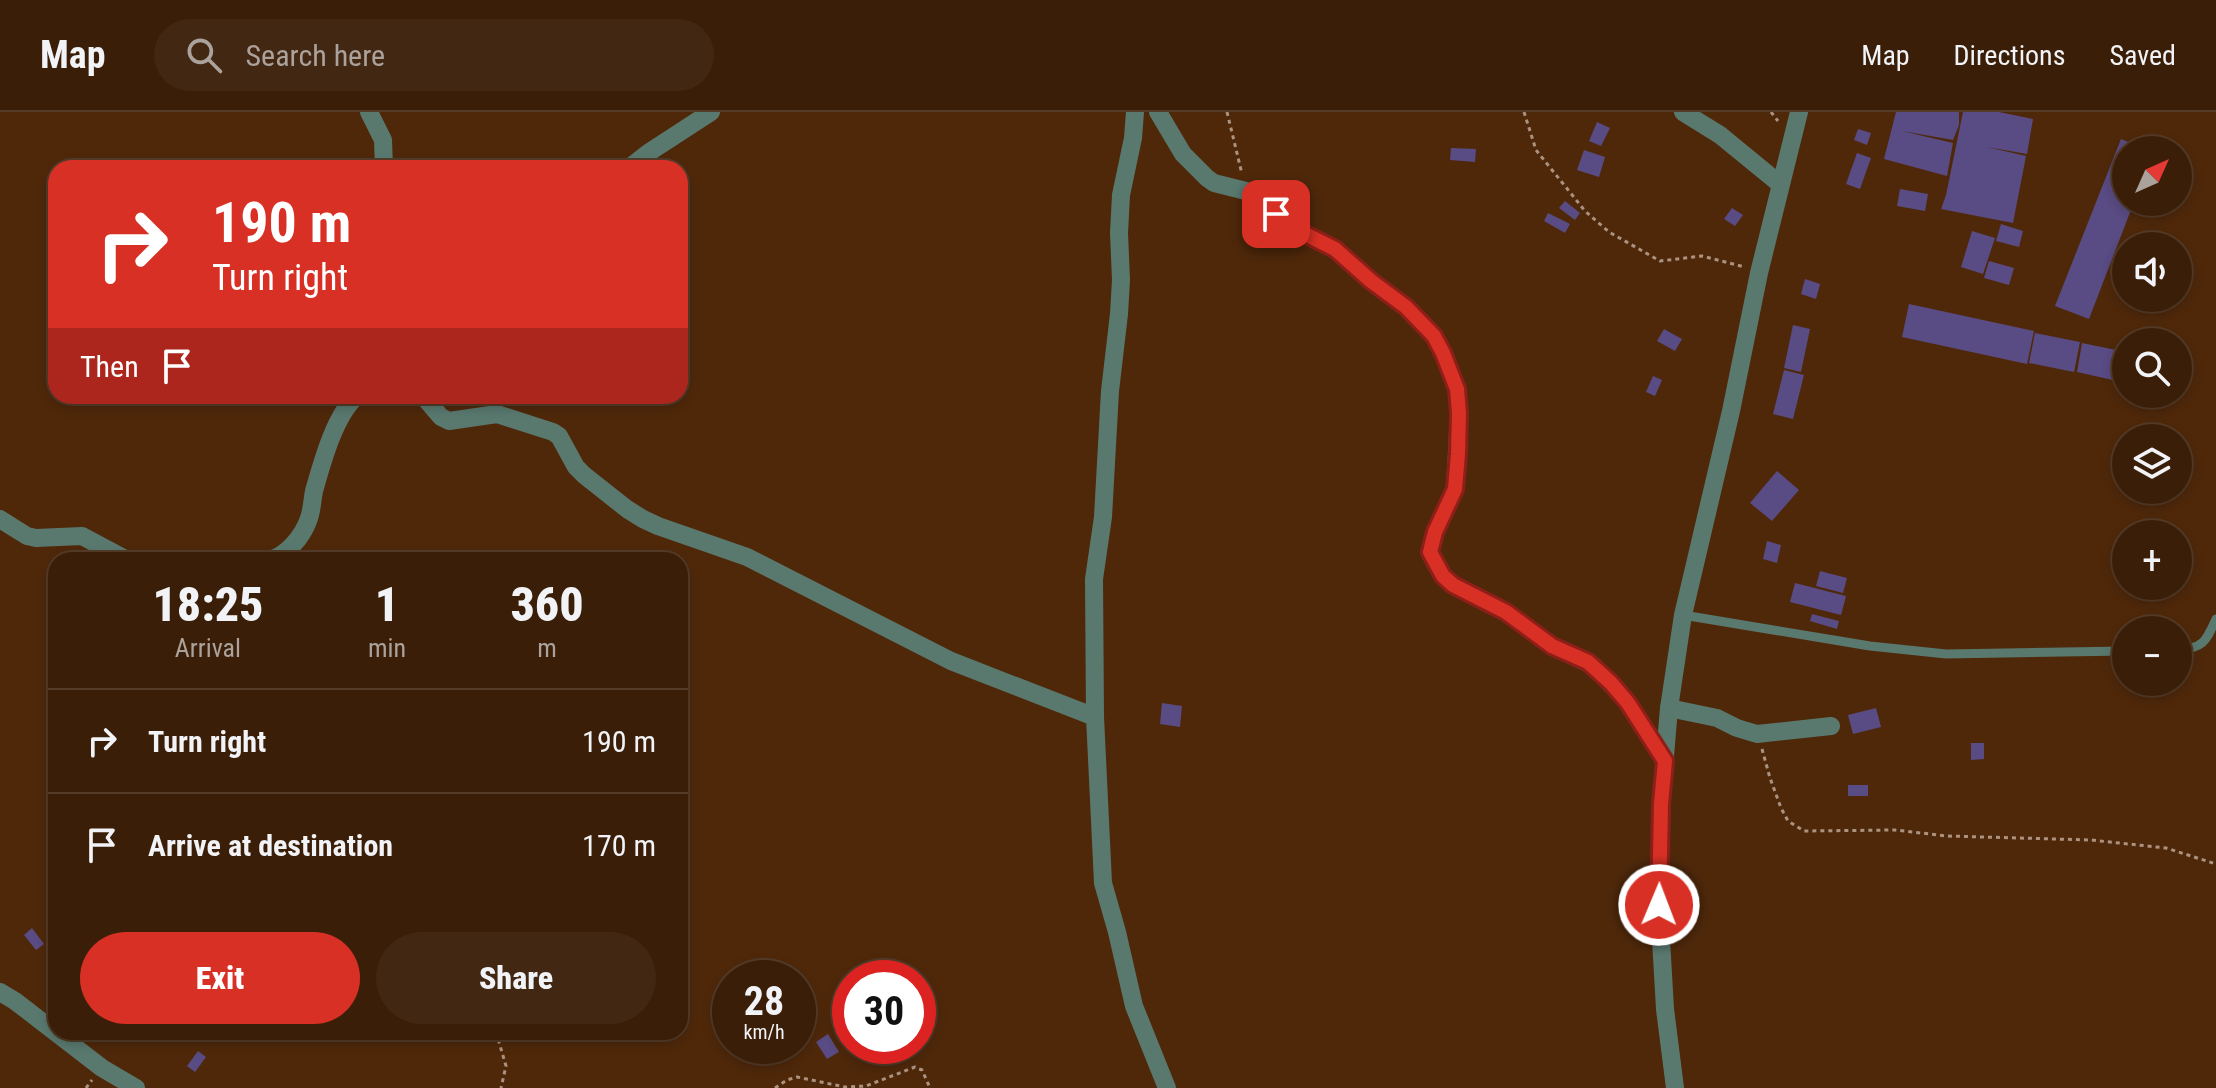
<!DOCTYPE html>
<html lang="en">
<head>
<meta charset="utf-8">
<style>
  body { margin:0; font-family:"Roboto Condensed",sans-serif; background:#422712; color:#f1f3f6; height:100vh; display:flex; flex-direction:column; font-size:30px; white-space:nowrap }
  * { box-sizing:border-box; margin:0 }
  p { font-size:26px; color:#aca29c }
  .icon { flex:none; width:44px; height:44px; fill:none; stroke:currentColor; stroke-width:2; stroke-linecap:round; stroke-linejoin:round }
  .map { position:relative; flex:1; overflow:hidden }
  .drawer { position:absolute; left:48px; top:440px; width:640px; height:488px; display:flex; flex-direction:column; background:#3b1e08; border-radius:24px; box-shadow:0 4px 12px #0003,0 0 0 2px #543c29 }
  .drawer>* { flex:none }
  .top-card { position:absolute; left:48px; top:48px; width:640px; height:244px; border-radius:24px; box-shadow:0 4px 12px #0003,0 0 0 2px #543c29; background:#d93025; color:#fff; overflow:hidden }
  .needle { width:52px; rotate:45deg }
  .controls { position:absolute; left:2112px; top:24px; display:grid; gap:16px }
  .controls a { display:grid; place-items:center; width:80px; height:80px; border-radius:50%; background:#3b1e08; box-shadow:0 4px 12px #0003,0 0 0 2px #543c29; font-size:40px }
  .speed { position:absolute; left:712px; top:848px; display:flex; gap:16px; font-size:40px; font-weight:700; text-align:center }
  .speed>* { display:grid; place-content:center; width:104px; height:104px; border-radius:50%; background:#3b1e08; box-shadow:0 4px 12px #0003,0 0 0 2px #543c29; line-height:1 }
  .speed small { font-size:20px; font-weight:400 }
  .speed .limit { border:12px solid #d22; background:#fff; color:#111 }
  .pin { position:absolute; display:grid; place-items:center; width:68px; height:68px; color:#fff; margin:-34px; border-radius:16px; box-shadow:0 4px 12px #0006 }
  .me { position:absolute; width:88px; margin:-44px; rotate:1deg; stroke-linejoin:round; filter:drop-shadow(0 0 6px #0008) }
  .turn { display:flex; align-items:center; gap:28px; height:168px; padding:0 32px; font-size:36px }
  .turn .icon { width:104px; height:104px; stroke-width:2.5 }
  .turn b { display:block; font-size:56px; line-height:68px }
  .then { display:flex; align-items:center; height:76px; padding:0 32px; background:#0003; gap:16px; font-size:30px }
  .eta { display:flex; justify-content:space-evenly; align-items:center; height:136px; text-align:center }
  .eta b { font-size:48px; font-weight:800; line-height:56px }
  .primary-button { display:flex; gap:16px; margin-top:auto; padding:16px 32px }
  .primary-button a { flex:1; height:92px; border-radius:48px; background:#d93025; color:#fff; font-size:32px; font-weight:800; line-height:92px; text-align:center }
  .primary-button a+a { background:#422712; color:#f1f3f6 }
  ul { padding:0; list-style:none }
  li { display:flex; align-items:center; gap:24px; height:104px; padding:0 32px; border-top:2px solid #543c29 }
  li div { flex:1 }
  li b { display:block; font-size:30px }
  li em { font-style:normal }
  header { display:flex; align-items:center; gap:48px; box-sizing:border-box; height:112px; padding:0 40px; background:#3b1e08; border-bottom:2px solid #543c29 }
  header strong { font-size:38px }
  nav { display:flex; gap:44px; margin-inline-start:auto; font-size:28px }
  .search { width:560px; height:72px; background:#422712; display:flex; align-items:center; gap:20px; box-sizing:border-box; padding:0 28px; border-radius:44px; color:#aca29c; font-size:30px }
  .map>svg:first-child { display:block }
</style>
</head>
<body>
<header>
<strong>Map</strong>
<div class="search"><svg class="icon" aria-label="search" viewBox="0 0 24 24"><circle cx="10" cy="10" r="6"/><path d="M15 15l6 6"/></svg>Search here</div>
<nav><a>Map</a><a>Directions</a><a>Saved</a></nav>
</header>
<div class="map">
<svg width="2216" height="976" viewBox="0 0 2216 976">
  <rect width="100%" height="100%" fill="#4f280a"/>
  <g fill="#594b83">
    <path d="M 1896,0 L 1959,0 L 1959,13 L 1953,28 L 1902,19 L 1953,31 L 1947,64 L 1884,47 Z"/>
    <path d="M 1963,0 L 1999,0 L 2033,7 L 2027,42 L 1987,35 L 2026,44 L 2013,111 L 1941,97 L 1946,83 Z"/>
    <path d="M 1597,10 L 1610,16 L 1601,34 L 1589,29 Z"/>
    <path d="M 1858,17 L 1871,21 L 1867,33 L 1854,28 Z"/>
    <path d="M 2121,27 L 2147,38 L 2126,38 L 2126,90 L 2134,90 L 2089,207 L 2055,194 Z"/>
    <path d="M 1451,36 L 1476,37 L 1475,50 L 1450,48 Z"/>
    <path d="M 1584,38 L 1605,45 L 1599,65 L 1577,58 Z"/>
    <path d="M 1857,41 L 1871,46 L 1860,77 L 1846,72 Z"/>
    <path d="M 1900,77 L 1928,82 L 1925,99 L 1897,94 Z"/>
    <path d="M 1565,89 L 1580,101 L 1575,108 L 1559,96 Z"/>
    <path d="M 1732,96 L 1743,103 L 1735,114 L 1724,107 Z"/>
    <path d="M 1548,101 L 1570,112 L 1565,121 L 1544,109 Z"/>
    <path d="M 2001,112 L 2023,119 L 2019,135 L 1996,129 Z"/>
    <path d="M 1972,119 L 1995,126 L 1983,162 L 1961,155 Z"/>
    <path d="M 1989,149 L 2014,156 L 2009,173 L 1984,166 Z"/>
    <path d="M 1805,167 L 1820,172 L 1816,187 L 1801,182 Z"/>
    <path d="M 1909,192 L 2034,219 L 2027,252 L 1902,225 Z"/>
    <path d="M 1793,213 L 1810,217 L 1801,260 L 1784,256 Z"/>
    <path d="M 1664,217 L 1682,227 L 1675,239 L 1657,229 Z"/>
    <path d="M 2035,221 L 2080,230 L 2074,260 L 2029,251 Z"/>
    <path d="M 2082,231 L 2126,240 L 2126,271 L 2077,260 Z"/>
    <path d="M 1784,258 L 1804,263 L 1793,307 L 1773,302 Z"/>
    <path d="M 1653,264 L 1662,268 L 1655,284 L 1646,280 Z"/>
    <path d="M 1777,359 L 1799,378 L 1772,409 L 1750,391 Z"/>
    <path d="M 1767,429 L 1781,433 L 1777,451 L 1763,447 Z"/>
    <path d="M 1820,459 L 1847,466 L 1843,481 L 1816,474 Z"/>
    <path d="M 1795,471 L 1846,484 L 1841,503 L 1790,490 Z"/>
    <path d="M 1812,502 L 1839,509 L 1837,517 L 1810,509 Z"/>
    <path d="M 1162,591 L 1182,594 L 1180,615 L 1160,612 Z"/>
    <path d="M 1876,596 L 1881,615 L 1853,622 L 1848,603 Z"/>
    <path d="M 1971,631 L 1984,631 L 1984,647 L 1971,648 Z"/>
    <rect x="1848" y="673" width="20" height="11"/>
    <path d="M 32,816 L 44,832 L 36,838 L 24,823 Z"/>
    <path d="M 828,922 L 839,940 L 827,947 L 816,930 Z"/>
    <path d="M 198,939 L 206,945 L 195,960 L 187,954 Z"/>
  </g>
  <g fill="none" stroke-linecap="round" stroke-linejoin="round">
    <g stroke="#ac9380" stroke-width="3" stroke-dasharray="4 4" stroke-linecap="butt">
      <path d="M 1227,0 L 1242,62"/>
      <path d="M 1524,0 L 1536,38 L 1585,99 L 1609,120 L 1660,149 L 1702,144 L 1745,155"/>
      <path d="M 1771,0 L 1778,9"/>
      <path d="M 1762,637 L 1770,666 L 1781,696 L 1788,709 L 1804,719 L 1895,718 L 1947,724 L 2091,728 L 2166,736 L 2216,752"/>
      <path d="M 496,920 L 506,954 L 501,976"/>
      <path d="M 86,976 L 92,968"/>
      <path d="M 775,976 L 787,968 L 797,965 L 845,975 L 866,974 L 915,955 L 922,958 L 930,976"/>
    </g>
    <g stroke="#59796f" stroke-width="9">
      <path d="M 1683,503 L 1870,534 L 1946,542 L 2126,539"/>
      <path d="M 2178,538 C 2204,536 2206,529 2216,507"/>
    </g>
    <g stroke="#59796f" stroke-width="18">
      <path d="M 369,0 L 383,28 L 384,56"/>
      <path d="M 1135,0 L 1133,26 L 1121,83 L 1119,121 L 1121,168 L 1119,202 L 1110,279 L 1103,405 L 1094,467 L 1095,605 L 1103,771 L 1117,820 L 1134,894 L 1167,976"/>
      <path d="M 1158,0 L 1183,42 L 1207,66 L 1214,71 L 1250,80 L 1284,110 L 1335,137 L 1371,169 L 1406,195 L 1434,224 L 1443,241 L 1457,277 L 1459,301 L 1455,377 L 1435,420 L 1430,440 L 1435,451 L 1443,464 L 1453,473 L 1506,500 L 1552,534 L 1594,554 L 1628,591 L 1665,649"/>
      <path d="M 1683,0 L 1720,23 L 1780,72"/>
      <path d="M 629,56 L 648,41 L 711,0"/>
      <path d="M 423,284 L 441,305 L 449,309 L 497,302 L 553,320 L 559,324 L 576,355 L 584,363 L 627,397 L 643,407 L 658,414 L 747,445 L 951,549 L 1095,605"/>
      <path d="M 0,407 L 27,424 L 36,426 L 82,424 L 127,448"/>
      <path d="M 270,448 C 287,443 302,425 308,409 C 312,400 312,389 314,379 C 322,351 335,302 357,284"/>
      <path d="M 1669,596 L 1717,606 L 1737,616 L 1757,622 L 1831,614"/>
      <path d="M 0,880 L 15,889 L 102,956 L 136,976"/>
      <path d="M 1675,976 L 1665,897 L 1659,793 L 1661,692 L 1669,596 L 1683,503 L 1731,299 L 1759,161 L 1799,0"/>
    </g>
  </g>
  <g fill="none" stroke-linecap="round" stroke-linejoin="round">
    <defs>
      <path id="route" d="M 1276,102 L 1291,115 L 1335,137 L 1371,169 L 1406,195 L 1434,224 L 1443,241 L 1457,277 L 1459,301 L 1458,342 L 1455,377 L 1435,420 L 1430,440 L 1443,464 L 1453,473 L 1506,500 L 1552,534 L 1588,550 L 1611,571 L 1628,591 L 1665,649 L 1661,692 L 1659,793"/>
    </defs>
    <use href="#route" stroke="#8d1f18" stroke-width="20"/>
    <use href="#route" stroke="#d93025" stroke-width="14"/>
  </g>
</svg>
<div class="controls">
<a><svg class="needle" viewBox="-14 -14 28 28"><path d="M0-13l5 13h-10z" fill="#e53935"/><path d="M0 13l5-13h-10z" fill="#aca29c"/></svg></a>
<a><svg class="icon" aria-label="sound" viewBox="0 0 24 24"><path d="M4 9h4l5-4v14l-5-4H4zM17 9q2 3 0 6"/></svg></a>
<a><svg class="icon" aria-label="search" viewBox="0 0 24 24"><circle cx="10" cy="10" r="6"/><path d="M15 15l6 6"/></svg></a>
<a><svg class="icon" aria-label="layers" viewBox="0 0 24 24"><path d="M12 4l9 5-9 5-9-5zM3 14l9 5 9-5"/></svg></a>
<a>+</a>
<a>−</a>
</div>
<div class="speed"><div>28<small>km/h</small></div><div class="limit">30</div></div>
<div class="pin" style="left:1276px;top:102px;background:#d93025"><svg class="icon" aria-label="arrive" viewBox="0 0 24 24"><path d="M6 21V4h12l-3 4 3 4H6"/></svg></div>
<svg class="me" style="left:1659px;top:793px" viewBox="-20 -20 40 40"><circle r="17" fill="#d93025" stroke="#fff" stroke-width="3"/><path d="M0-11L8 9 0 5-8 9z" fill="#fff"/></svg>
<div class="top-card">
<div class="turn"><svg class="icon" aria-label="right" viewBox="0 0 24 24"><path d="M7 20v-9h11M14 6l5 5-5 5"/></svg><div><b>190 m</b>Turn right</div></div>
<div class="then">Then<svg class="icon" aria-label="arrive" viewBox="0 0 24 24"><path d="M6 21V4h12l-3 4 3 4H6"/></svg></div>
</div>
<section class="drawer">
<div class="eta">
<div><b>18:25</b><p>Arrival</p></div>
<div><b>1</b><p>min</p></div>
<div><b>360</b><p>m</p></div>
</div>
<ul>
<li><svg class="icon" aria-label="right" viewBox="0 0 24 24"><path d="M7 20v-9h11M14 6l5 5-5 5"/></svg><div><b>Turn right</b></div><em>190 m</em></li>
<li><svg class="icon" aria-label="arrive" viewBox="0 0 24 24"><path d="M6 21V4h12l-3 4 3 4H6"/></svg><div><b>Arrive at destination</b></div><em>170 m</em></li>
</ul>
<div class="primary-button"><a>Exit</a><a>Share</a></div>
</section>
</div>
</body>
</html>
